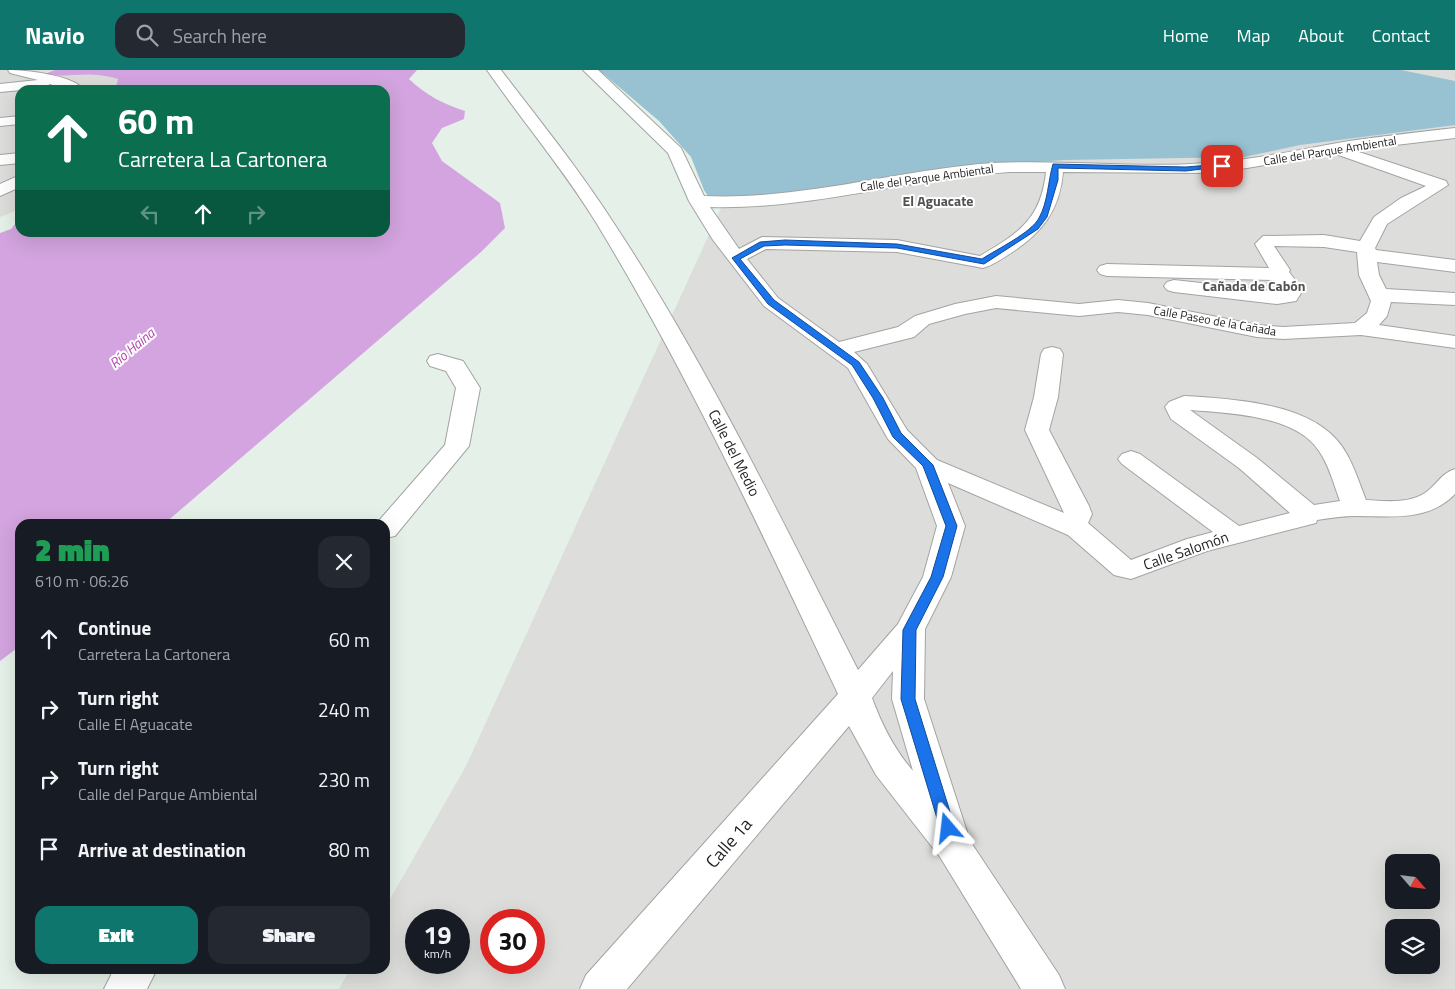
<!DOCTYPE html>
<html lang="en">
<head>
<meta charset="utf-8">
<style>
  body { margin:0; font-family:"Titillium Web",sans-serif; background:#242831; color:#f1f3f6; height:100vh; display:flex; flex-direction:column; font-size:19px; white-space:nowrap }
  * { box-sizing:border-box; margin:0 }
  p { font-size:16px; color:#9ea1a6 }
  .icon { flex:none; width:28px; height:28px; fill:none; stroke:currentColor; stroke-width:2; stroke-linecap:round; stroke-linejoin:round }
  .map { position:relative; flex:1; overflow:hidden }
  .details { position:absolute; left:15px; top:449px; width:375px; height:455px; display:flex; flex-direction:column; background:#171b24; border-radius:15px; box-shadow:0 5px 20px #0002 }
  .details>* { flex:none }
  .guide { position:absolute; left:15px; top:15px; width:375px; height:152px; border-radius:15px; box-shadow:0 5px 20px #0002; background:#0b6e4f; color:#fff; overflow:hidden }
  .needle { width:32px; rotate:118deg }
  .buttons { position:absolute; left:1385px; top:784px; display:grid; gap:10px }
  .buttons a { display:grid; place-items:center; width:55px; height:55px; border-radius:10px; background:#171b24; box-shadow:0 5px 20px #0002; font-size:25px }
  .speed { position:absolute; left:405px; top:839px; display:flex; gap:10px; font-size:25px; font-weight:700; text-align:center }
  .speed>* { display:grid; place-content:center; width:65px; height:65px; border-radius:50%; background:#171b24; box-shadow:0 5px 20px #0002; line-height:1 }
  .speed small { font-size:12px; font-weight:400 }
  .speed .limit { border:8px solid #d22; background:#fff; color:#111 }
  .pin { position:absolute; display:grid; place-items:center; width:42px; height:42px; color:#fff; margin:-21px; border-radius:10px; box-shadow:0 2px 8px #0006 }
  .me { position:absolute; width:55px; margin:-28px; rotate:343deg; stroke-linejoin:round; filter:drop-shadow(0 0 4px #0008) }
  .turn { display:flex; align-items:center; gap:18px; height:105px; padding:0 20px; font-size:22px }
  .turn .icon { width:65px; height:65px; stroke-width:2.5 }
  .turn b { display:block; font-size:35px; line-height:42px }
  .lanes { display:flex; align-items:center; height:48px; padding:0 20px; background:#0003; justify-content:center; gap:25px; direction:ltr }
  .lanes .off { opacity:.35 }
  .round { display:grid; place-items:center; flex:none; width:52px; height:52px; border-radius:15px; background:#242831 }
  .overview { display:flex; align-items:center; justify-content:space-between; height:85px; padding:0 20px }
  h1 { font-size:30px; font-weight:800; line-height:38px; color:#1e9e55 }
  .action { display:flex; gap:10px; margin-top:auto; padding:10px 20px }
  .action a { flex:1; height:58px; border-radius:15px; background:#0f766e; color:#fff; font-size:20px; font-weight:800; line-height:58px; text-align:center }
  .action a+a { background:#242831; color:#f1f3f6 }
  ul { padding:0; list-style:none }
  li { display:flex; align-items:center; gap:15px; height:70px; padding:0 20px }
  li div { flex:1 }
  li b { display:block; font-size:19px }
  li em { font-style:normal }
  header { display:flex; align-items:center; gap:30px; box-sizing:border-box; height:70px; padding:0 25px; background:#0f766e; color:#fff }
  header strong { font-size:24px }
  nav { display:flex; gap:28px; margin-inline-start:auto; font-size:18px }
  .search { width:350px; height:45px; background:#242831; display:flex; align-items:center; gap:12px; box-sizing:border-box; padding:0 18px; border-radius:15px; color:#9ea1a6; font-size:19px }
  .map>svg:first-child { display:block }
</style>
</head>
<body>
<header>
<strong>Navio</strong>
<div class="search"><svg class="icon" aria-label="search" viewBox="0 0 24 24"><circle cx="10" cy="10" r="6"/><path d="M15 15l6 6"/></svg>Search here</div>
<nav><a>Home</a><a>Map</a><a>About</a><a>Contact</a></nav>
</header>
<div class="map">
<svg width="1455" height="919" viewBox="0 0 1455 919">
  <rect width="100%" height="100%" fill="#e5f0e8"/>
  <g fill="#dddddc" fill-rule="evenodd">
    <path d="M 0,0 L 55,0 L 44,3 L 56,6 L 92,1 L 118,9 L 115,20 L 20,20 L 20,139 L 0,147 Z"/>
    <path d="M 736,0 L 1455,0 L 1455,919 L 339,919 L 350,899 L 385,899 L 385,838 L 466,696 L 754,66 ZM 1394,792 L 1431,792 L 1431,830 L 1394,830 ZM 416,850 L 459,850 L 459,892 L 416,892 ZM 491,850 L 534,850 L 534,892 L 491,892 ZM 1394,858 L 1431,858 L 1431,895 L 1394,895 Z"/>
  </g>
  <path fill="#98c2d1" d="M 599,0 L 1401,0 L 1455,11 L 1455,55 L 1300,75 L 1244,87 L 1064,90 L 968,97 L 744,129 L 708,126 L 704,120 L 691,87 L 659,51 Z"/>
  <path fill="#d3a4df" d="M 55,0 L 417,0 L 409,9 C 426,25 443,34 465,41 L 464,49 L 442,58 L 432,73 L 442,91 L 500,133 L 505,158 L 481,182 L 164,454 L 20,454 L 20,576 L 0,591 L 0,163 L 11,159 L 20,148 L 20,162 L 385,162 L 385,20 L 115,20 L 118,9 C 87,0 72,8 41,5 Z"/>
  <g fill="none" stroke-linecap="round" stroke-linejoin="round">
    <defs>
      <g id="minor">
        <path d="M 8,0 C 25,0 71,5 82,18 L 81,20 L 67,20 L 50,14 L 43,18 L 0,22 L 0,14 L 38,10 L 10,3 Z"/>
        <path d="M 487,0 L 501,0 C 539,50 579,99 613,152 C 707,294 781,449 858,600 L 898,554 L 923,507 L 937,456 L 916,398 L 888,369 L 848,298 L 764,236 L 713,170 L 689,131 L 668,83 L 583,0 L 598,0 L 681,78 L 704,126 C 798,130 887,103 979,94 C 1055,88 1131,99 1207,93 C 1255,90 1302,79 1349,71 C 1384,66 1420,62 1455,58 L 1455,68 L 1353,80 L 1446,111 L 1448,115 L 1387,154 L 1375,178 L 1376,180 L 1455,190 L 1455,202 L 1377,192 L 1379,205 L 1386,219 L 1455,223 L 1455,235 L 1391,232 L 1387,246 L 1379,255 L 1455,266 L 1455,278 L 1361,265 L 1283,269 L 1257,267 L 1148,245 L 1118,242 L 1079,246 L 996,238 L 965,244 L 929,254 L 914,267 L 854,282 L 867,294 L 907,360 L 937,390 L 1064,443 L 1025,360 L 1034,327 L 1041,284 L 1044,279 L 1052,277 L 1060,279 L 1063,284 L 1058,327 L 1049,360 L 1089,436 L 1092,444 L 1088,453 L 1131,490 L 1187,469 L 1213,462 L 1122,394 L 1118,389 L 1122,384 L 1131,381 L 1140,384 L 1239,456 L 1290,443 L 1239,398 L 1171,349 L 1165,337 L 1169,332 L 1184,326 C 1231,329 1302,332 1336,369 C 1351,385 1358,410 1366,430 C 1385,431 1408,434 1425,423 C 1436,416 1441,403 1455,399 L 1455,424 C 1428,452 1391,446 1356,446 C 1343,446 1330,448 1317,450 L 1316,453 L 1207,481 L 1131,509 L 1114,505 L 1068,465 L 948,413 L 965,456 L 951,507 L 925,559 L 924,629 L 970,771 L 1059,905 L 1065,919 L 1021,919 L 940,787 L 876,705 L 849,656 L 627,919 L 580,919 L 586,905 L 838,624 C 763,465 688,304 597,154 C 564,100 523,52 487,0 ZM 1333,83 L 1426,116 L 1401,128 L 1374,147 L 1360,171 L 1324,165 L 1263,166 L 1255,174 L 1269,198 L 1107,194 L 1100,196 L 1097,200 L 1100,204 L 1107,206 L 1274,210 L 1282,222 L 1174,210 L 1167,212 L 1164,216 L 1167,220 L 1174,222 L 1277,234 L 1296,231 L 1303,220 L 1289,202 L 1290,200 L 1274,176 L 1324,177 L 1357,182 L 1359,205 L 1371,231 L 1367,243 L 1355,253 L 1283,257 L 1257,255 L 1148,233 L 1118,230 L 1079,234 L 996,226 L 955,234 L 915,246 L 898,257 L 839,272 L 778,228 L 747,189 L 766,179 L 897,182 L 983,198 C 993,195 1002,189 1011,183 C 1042,163 1060,140 1063,102 L 1206,103 L 1247,98 ZM 1010,102 L 1046,102 C 1041,149 1019,163 980,186 L 897,170 L 762,167 L 739,179 L 710,137 C 811,140 910,108 1010,102 ZM 1190,340 C 1228,343 1296,345 1319,381 C 1329,395 1334,415 1340,431 L 1314,435 L 1257,388 ZM 893,601 L 892,629 L 913,701 C 894,679 882,655 872,628 Z"/>
        <path d="M 20,46 L 20,54 L 0,56 L 0,48 Z"/>
        <path d="M 20,83 L 20,93 L 0,95 L 0,85 Z"/>
        <path d="M 20,105 L 20,117 L 0,126 L 0,114 Z"/>
        <path d="M 438,284 L 463,291 L 480,318 L 469,376 L 395,466 L 385,468 L 385,454 L 376,454 L 445,375 L 456,318 L 446,301 L 430,296 L 427,291 L 430,286 Z"/>
        <path d="M 114,899 L 157,899 L 147,919 L 104,919 Z"/>
      </g>
    </defs>
    <use href="#minor" stroke="#a3a3a3" stroke-width="2"/>
    <use href="#minor" fill="#fff" fill-rule="evenodd"/>
  </g>
  <path fill="#1a73e8" stroke="#114b97" d="M 1053,94 L 1186,97 L 1222,94 L 1225,96 L 1186,101 L 1058,98 L 1058,110 L 1047,147 L 1038,159 L 984,194 L 897,178 L 785,175 L 764,176 L 740,189 L 774,230 L 859,292 L 883,328 L 901,363 L 933,395 L 957,456 L 943,507 L 916,560 L 915,629 L 955,758 L 953,762 L 948,764 L 942,762 L 940,758 L 901,629 L 903,560 L 931,507 L 946,456 L 923,396 L 893,367 L 873,328 L 852,295 L 768,234 L 732,188 L 760,172 L 785,170 L 897,174 L 982,189 C 997,179 1031,163 1039,148 C 1048,132 1048,111 1053,94 Z"/>
  <g text-anchor="middle" stroke-width="4" stroke-linejoin="round" paint-order="stroke">
    <g font-size="12" fill="#1f1f1f" stroke="#fff">
      <text transform="translate(1330 81) rotate(-9)" y="4">Calle del Parque Ambiental</text>
      <text transform="translate(927 108) rotate(-8)" y="4">Calle del Parque Ambiental</text>
      <text transform="translate(1215 251) rotate(10)" y="4">Calle Paseo de la Cañada</text>
    </g>
    <g font-size="14" font-weight="bold" fill="#525252" stroke="#fff">
      <text x="938" y="136">El Aguacate</text>
      <text x="1254" y="221">Cañada de Cabón</text>
    </g>
    <g font-size="14" font-style="italic" fill="#b347ac" stroke="#fff">
      <text transform="translate(132 278) rotate(-40)" y="5">Río Haina</text>
    </g>
    <g font-size="15" fill="#1f1f1f" stroke="#fff">
      <text transform="translate(734 383) rotate(63)" y="5">Calle del Medio</text>
      <text transform="translate(1186 481) rotate(-19)" y="5">Calle Salomón</text>
    </g>
    <g font-size="18" fill="#1f1f1f" stroke="#fff">
      <text transform="translate(729 773) rotate(-49)" y="6">Calle 1a</text>
    </g>
  </g>
</svg>
<div class="buttons">
<a><svg class="needle" viewBox="-14 -14 28 28"><path d="M0-13l5 13h-10z" fill="#e53935"/><path d="M0 13l5-13h-10z" fill="#9ea1a6"/></svg></a>
<a><svg class="icon" aria-label="layers" viewBox="0 0 24 24"><path d="M12 4l9 5-9 5-9-5zM3 14l9 5 9-5"/></svg></a>
</div>
<div class="speed"><div>19<small>km/h</small></div><div class="limit">30</div></div>
<div class="pin" style="left:1222px;top:96px;background:#d93025"><svg class="icon" aria-label="arrive" viewBox="0 0 24 24"><path d="M6 21V4h12l-3 4 3 4H6"/></svg></div>
<svg class="me" style="left:948px;top:758px" viewBox="-20 -20 40 40"><path d="M0-17L14 15 0 8-14 15z" fill="#1a73e8" stroke="#fff" stroke-width="4"/></svg>
<div class="guide">
<div class="turn"><svg class="icon" aria-label="ahead" viewBox="0 0 24 24"><path d="M12 20V5M6 11l6-6 6 6"/></svg><div><b>60 m</b>Carretera La Cartonera</div></div>
<div class="lanes"><svg class="icon off" aria-label="left" viewBox="0 0 24 24"><path d="M17 20v-9H6M10 6l-5 5 5 5"/></svg><svg class="icon" aria-label="ahead" viewBox="0 0 24 24"><path d="M12 20V5M6 11l6-6 6 6"/></svg><svg class="icon off" aria-label="right" viewBox="0 0 24 24"><path d="M7 20v-9h11M14 6l5 5-5 5"/></svg></div>
</div>
<section class="details">
<div class="overview"><div><h1>2 min</h1><p>610 m · 06:26</p></div><a class="round"><svg class="icon" aria-label="close" viewBox="0 0 24 24"><path d="M6 6l12 12M18 6L6 18"/></svg></a></div>
<ul>
<li><svg class="icon" aria-label="ahead" viewBox="0 0 24 24"><path d="M12 20V5M6 11l6-6 6 6"/></svg><div><b>Continue</b><p>Carretera La Cartonera</p></div><em>60 m</em></li>
<li><svg class="icon" aria-label="right" viewBox="0 0 24 24"><path d="M7 20v-9h11M14 6l5 5-5 5"/></svg><div><b>Turn right</b><p>Calle El Aguacate</p></div><em>240 m</em></li>
<li><svg class="icon" aria-label="right" viewBox="0 0 24 24"><path d="M7 20v-9h11M14 6l5 5-5 5"/></svg><div><b>Turn right</b><p>Calle del Parque Ambiental</p></div><em>230 m</em></li>
<li><svg class="icon" aria-label="arrive" viewBox="0 0 24 24"><path d="M6 21V4h12l-3 4 3 4H6"/></svg><div><b>Arrive at destination</b></div><em>80 m</em></li>
</ul>
<div class="action"><a>Exit</a><a>Share</a></div>
</section>
</div>
</body>
</html>
